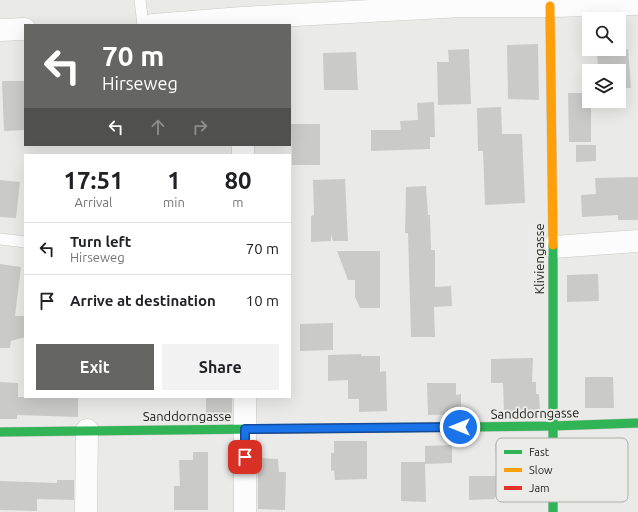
<!DOCTYPE html>
<html lang="en">
<head>
<meta charset="utf-8">
<style>
  body { margin:0; font-family:Ubuntu,sans-serif; background:#f2f2f2; color:#202124; height:100vh; display:flex; flex-direction:column; font-size:15px; white-space:nowrap }
  * { box-sizing:border-box; margin:0 }
  p { font-size:13px; color:#757577 }
  .icon { flex:none; width:22px; height:22px; fill:none; stroke:currentColor; stroke-width:2; stroke-linecap:round; stroke-linejoin:round }
  .map { position:relative; flex:1; overflow:hidden }
  .panel { position:absolute; left:24px; top:154px; width:267px; height:244px; display:flex; flex-direction:column; background:#fff; border-radius:0px; box-shadow:0 4px 16px #0002 }
  .panel>* { flex:none }
  .top-card { position:absolute; left:24px; top:24px; width:267px; height:122px; border-radius:0px; box-shadow:0 4px 16px #0002; background:#656663; color:#fff; overflow:hidden }
  .controls { position:absolute; left:582px; top:12px; display:grid; gap:8px }
  .controls a { display:grid; place-items:center; width:44px; height:44px; border-radius:0px; background:#fff; box-shadow:0 4px 16px #0002; font-size:20px }
  .pin { position:absolute; display:grid; place-items:center; width:34px; height:34px; color:#fff; margin:-17px; border-radius:8px; box-shadow:0 2px 6px #0006 }
  .me { position:absolute; width:44px; margin:-22px; rotate:270deg; stroke-linejoin:round; filter:drop-shadow(0 0 3px #0008) }
  .turn { display:flex; align-items:center; gap:14px; height:84px; padding:0 12px; font-size:18px }
  .turn .icon { width:52px; height:52px; stroke-width:2.5 }
  .turn b { display:block; font-size:28px; line-height:34px }
  .lanes { display:flex; align-items:center; height:38px; padding:0 12px; background:#0003; justify-content:center; gap:20px; direction:ltr }
  .lanes .off { opacity:.35 }
  .eta { display:flex; justify-content:space-evenly; align-items:center; height:68px; text-align:center }
  .eta b { font-size:24px; font-weight:700; line-height:28px }
  .action { display:flex; gap:8px; margin-top:auto; padding:8px 12px }
  .action a { flex:1; height:46px; border-radius:0px; background:#656663; color:#fff; font-size:16px; font-weight:700; line-height:46px; text-align:center }
  .action a+a { background:#f2f2f2; color:#202124 }
  ul { padding:0; list-style:none }
  li { display:flex; align-items:center; gap:12px; height:52px; padding:0 12px; border-top:1px solid #e0e0e0 }
  li div { flex:1 }
  li b { display:block; font-size:15px }
  li em { font-style:normal }
  .map>svg:first-child { display:block }
</style>
</head>
<body>
<div class="map">
<svg width="638" height="512" viewBox="0 0 638 512">
  <rect width="100%" height="100%" fill="#eaebe8"/>
  <g fill="#cacbc9">
    <path d="M 538,44 L 539,100 L 508,99 L 507,45 Z"/>
    <path d="M 469,49 L 471,104 L 438,105 L 437,62 L 449,62 L 448,50 Z"/>
    <path d="M 597,49 L 628,49 L 631,88 L 619,88 L 619,71 L 598,71 Z"/>
    <path d="M 356,52 L 358,90 L 324,90 L 323,53 Z"/>
    <path d="M 2,81 L 25,81 L 25,130 L 4,131 Z"/>
    <path d="M 568,93 L 589,93 L 589,101 L 591,101 L 591,142 L 569,142 Z"/>
    <path d="M 434,102 L 435,137 L 430,137 L 430,149 L 371,151 L 371,130 L 401,130 L 400,121 L 418,120 L 417,103 Z"/>
    <path d="M 501,107 L 502,134 L 522,134 L 525,203 L 485,205 L 483,151 L 478,151 L 477,108 Z"/>
    <path d="M 291,124 L 320,124 L 320,165 L 292,165 Z"/>
    <path d="M 576,145 L 596,145 L 596,161 L 576,162 Z"/>
    <path d="M 638,177 L 638,220 L 618,220 L 618,215 L 582,217 L 581,195 L 596,194 L 595,178 Z"/>
    <path d="M 345,179 L 348,241 L 333,241 L 331,234 L 331,241 L 311,242 L 311,216 L 314,215 L 313,180 Z"/>
    <path d="M 0,180 L 20,182 L 16,218 L 0,217 Z"/>
    <path d="M 426,186 L 428,215 L 430,215 L 431,250 L 435,250 L 435,287 L 451,286 L 452,306 L 434,307 L 435,337 L 411,337 L 408,233 L 405,233 L 406,187 Z"/>
    <path d="M 337,251 L 380,251 L 380,308 L 360,308 L 355,297 L 355,280 L 348,280 Z"/>
    <path d="M 0,264 L 21,267 L 15,316 L 25,316 L 25,337 L 11,341 L 10,348 L 0,348 Z"/>
    <path d="M 598,274 L 599,301 L 567,302 L 567,275 Z"/>
    <path d="M 333,323 L 333,350 L 300,351 L 300,324 Z"/>
    <path d="M 361,354 L 361,356 L 380,356 L 380,372 L 386,371 L 387,411 L 359,412 L 359,399 L 348,399 L 348,380 L 328,381 L 328,355 Z"/>
    <path d="M 533,358 L 532,382 L 536,382 L 536,394 L 539,394 L 540,412 L 531,412 L 531,413 L 504,414 L 503,383 L 491,383 L 491,359 Z"/>
    <path d="M 585,377 L 613,377 L 614,408 L 585,408 Z"/>
    <path d="M 0,382 L 18,383 L 18,397 L 78,397 L 78,417 L 17,415 L 17,419 L 0,419 Z"/>
    <path d="M 427,383 L 456,383 L 456,395 L 461,394 L 461,414 L 428,415 Z"/>
    <rect x="206" y="397" width="26" height="20"/>
    <path d="M 334,441 L 367,441 L 367,479 L 335,480 L 334,470 L 331,471 L 331,453 L 334,453 Z"/>
    <path d="M 532,443 L 532,478 L 500,479 L 500,497 L 495,497 L 494,499 L 469,500 L 469,476 L 497,476 L 495,444 Z"/>
    <path d="M 452,445 L 452,463 L 425,464 L 425,446 Z"/>
    <path d="M 193,452 L 208,452 L 208,510 L 174,510 L 174,486 L 180,486 L 179,460 L 193,460 Z"/>
    <path d="M 259,458 L 278,459 L 279,472 L 286,472 L 285,510 L 258,509 L 258,472 L 260,472 Z"/>
    <path d="M 401,462 L 425,462 L 426,502 L 401,501 Z"/>
    <path d="M 57,480 L 74,480 L 74,500 L 37,499 L 37,511 L 0,510 L 0,481 L 57,483 Z"/>
  </g>
  <g fill="none" stroke-linecap="round" stroke-linejoin="round">
    <defs>
      <g id="lane">
        <path d="M 140,0 L 143,25"/>
        <path d="M 0,239 L 25,242"/>
      </g>
      <g id="street">
        <path d="M 153,25 L 242,18 L 462,6 L 550,6 L 638,4"/>
        <path d="M 0,30 L 25,29"/>
        <path d="M 243,145 L 243,155"/>
        <path d="M 553,247 L 638,241"/>
        <path d="M 245,397 L 245,512"/>
        <path d="M 86,512 L 87,430"/>
      </g>
      <g id="fast">
        <path d="M 553,245 L 553,512"/>
        <path d="M 375,428 L 552,426 L 638,423"/>
        <path d="M 0,432 L 261,429"/>
      </g>
      <path id="slow" d="M 550,6 L 553,245"/>
      <path id="jam" d="M 261,429 L 375,428"/>
    </defs>
    <use href="#lane" stroke="#c8c9c6" stroke-width="12"/>
    <use href="#street" stroke="#c8c9c6" stroke-width="23"/>
    <use href="#fast" stroke="#c8c9c6" stroke-width="10"/>
    <use href="#slow" stroke="#c8c9c6" stroke-width="10"/>
    <use href="#jam" stroke="#c8c9c6" stroke-width="10"/>
    <use href="#lane" stroke="#fcfcfc" stroke-width="11"/>
    <use href="#street" stroke="#fcfcfc" stroke-width="22"/>
    <use href="#fast" stroke="#30b455" stroke-width="9"/>
    <use href="#slow" stroke="#ff9f0a" stroke-width="9"/>
    <use href="#jam" stroke="#e5322d" stroke-width="9"/>
  </g>
  <g fill="none" stroke-linecap="round" stroke-linejoin="round">
    <defs>
      <path id="route" d="M 245,457 L 245,429 L 460,427"/>
    </defs>
    <use href="#route" stroke="#114b97" stroke-width="10"/>
    <use href="#route" stroke="#1a73e8" stroke-width="7"/>
  </g>
  <g text-anchor="middle" stroke-width="4" stroke-linejoin="round" paint-order="stroke">
    <g font-size="13" fill="#1d1e1c" stroke="#ebece7">
      <text transform="translate(539 259) rotate(-90)" y="5">Kliviengasse</text>
      <text transform="translate(535 413) rotate(-1)" y="5">Sanddorngasse</text>
      <text x="187" y="421">Sanddorngasse</text>
    </g>
  </g>
  <rect x="496" y="438" width="132" height="64" rx="6" fill="#ebece7" stroke="#adaeaa" stroke-width="1"/>
  <rect x="504" y="450" width="18" height="4" fill="#30b455"/>
  <rect x="504" y="468" width="18" height="4" fill="#ff9f0a"/>
  <rect x="504" y="486" width="18" height="4" fill="#e5322d"/>
  <g font-size="11" fill="#1d1e1c">
    <text x="529" y="456">Fast</text>
    <text x="529" y="474">Slow</text>
    <text x="529" y="492">Jam</text>
  </g>
</svg>
<div class="controls">
<a><svg class="icon" aria-label="search" viewBox="0 0 24 24"><circle cx="10" cy="10" r="6"/><path d="M15 15l6 6"/></svg></a>
<a><svg class="icon" aria-label="layers" viewBox="0 0 24 24"><path d="M12 4l9 5-9 5-9-5zM3 14l9 5 9-5"/></svg></a>
</div>
<div class="pin" style="left:245px;top:457px;background:#d93025"><svg class="icon" aria-label="arrive" viewBox="0 0 24 24"><path d="M6 21V4h12l-3 4 3 4H6"/></svg></div>
<svg class="me" style="left:460px;top:427px" viewBox="-20 -20 40 40"><circle r="17" fill="#1a73e8" stroke="#fff" stroke-width="3"/><path d="M0-11L8 9 0 5-8 9z" fill="#fff"/></svg>
<div class="top-card">
<div class="turn"><svg class="icon" aria-label="left" viewBox="0 0 24 24"><path d="M17 20v-9H6M10 6l-5 5 5 5"/></svg><div><b>70 m</b>Hirseweg</div></div>
<div class="lanes"><svg class="icon" aria-label="left" viewBox="0 0 24 24"><path d="M17 20v-9H6M10 6l-5 5 5 5"/></svg><svg class="icon off" aria-label="ahead" viewBox="0 0 24 24"><path d="M12 20V5M6 11l6-6 6 6"/></svg><svg class="icon off" aria-label="right" viewBox="0 0 24 24"><path d="M7 20v-9h11M14 6l5 5-5 5"/></svg></div>
</div>
<section class="panel">
<div class="eta">
<div><b>17:51</b><p>Arrival</p></div>
<div><b>1</b><p>min</p></div>
<div><b>80</b><p>m</p></div>
</div>
<ul>
<li><svg class="icon" aria-label="left" viewBox="0 0 24 24"><path d="M17 20v-9H6M10 6l-5 5 5 5"/></svg><div><b>Turn left</b><p>Hirseweg</p></div><em>70 m</em></li>
<li><svg class="icon" aria-label="arrive" viewBox="0 0 24 24"><path d="M6 21V4h12l-3 4 3 4H6"/></svg><div><b>Arrive at destination</b></div><em>10 m</em></li>
</ul>
<div class="action"><a>Exit</a><a>Share</a></div>
</section>
</div>
</body>
</html>
